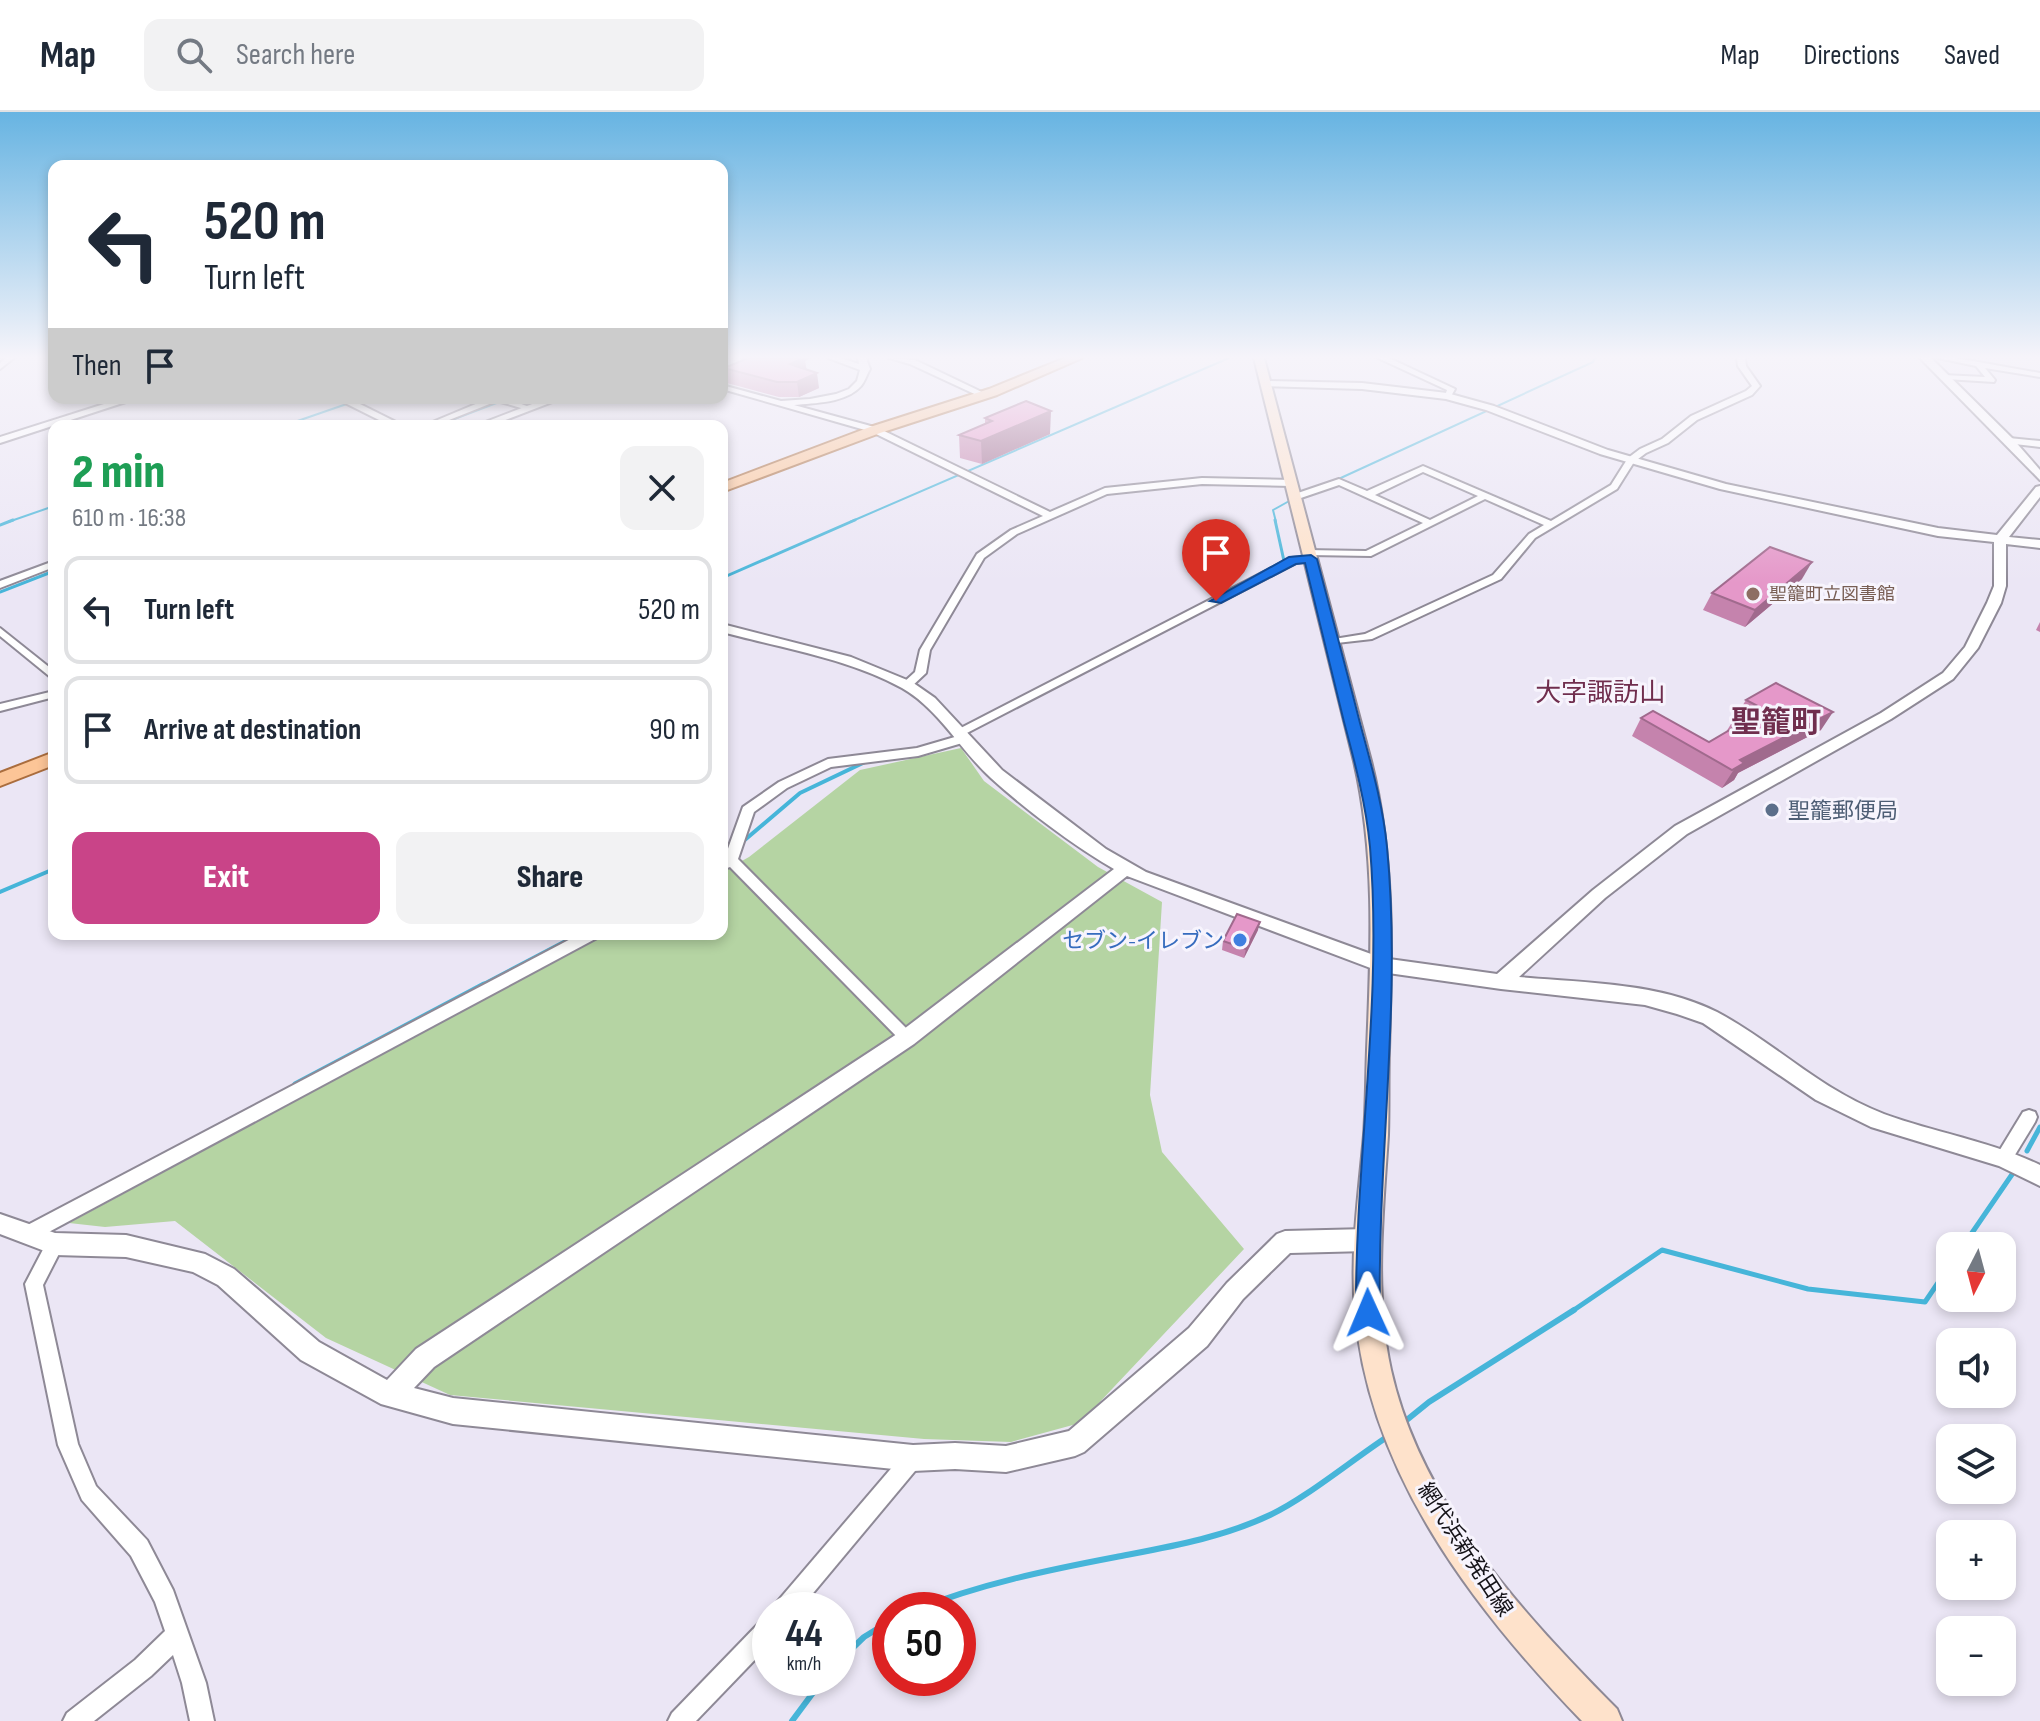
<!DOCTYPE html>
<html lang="en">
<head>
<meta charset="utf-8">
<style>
  body { margin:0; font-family:"Sofia Sans Condensed","Noto Sans JP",sans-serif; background:#f2f2f3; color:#1f2937; height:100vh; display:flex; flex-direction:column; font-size:30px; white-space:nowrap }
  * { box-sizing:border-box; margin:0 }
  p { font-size:26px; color:#747a83 }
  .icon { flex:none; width:44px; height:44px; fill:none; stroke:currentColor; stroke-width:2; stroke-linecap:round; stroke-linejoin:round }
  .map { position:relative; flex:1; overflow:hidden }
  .sheet { position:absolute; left:48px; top:308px; width:680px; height:520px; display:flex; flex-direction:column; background:#fff; border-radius:16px; box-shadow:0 4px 12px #0003 }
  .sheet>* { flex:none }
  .top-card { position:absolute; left:48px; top:48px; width:680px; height:244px; border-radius:16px; box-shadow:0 4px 12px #0003; background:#fff; color:#1f2937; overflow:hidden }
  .needle { width:52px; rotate:186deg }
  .buttons { position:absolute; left:1936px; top:1120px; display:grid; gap:16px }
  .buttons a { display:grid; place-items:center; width:80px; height:80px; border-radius:16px; background:#fff; box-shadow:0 4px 12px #0003; font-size:40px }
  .speed { position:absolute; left:752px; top:1480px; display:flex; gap:16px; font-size:40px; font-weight:700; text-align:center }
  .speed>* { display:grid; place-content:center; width:104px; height:104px; border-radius:50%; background:#fff; box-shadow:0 4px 12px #0003; line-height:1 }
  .speed small { font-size:20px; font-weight:400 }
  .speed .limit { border:12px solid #d22; background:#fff; color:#111 }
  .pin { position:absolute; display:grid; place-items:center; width:68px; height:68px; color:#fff; margin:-82px -34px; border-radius:50% 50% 50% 0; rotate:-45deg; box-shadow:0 0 8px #0007 }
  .pin .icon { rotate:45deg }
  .me { position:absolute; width:88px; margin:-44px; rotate:359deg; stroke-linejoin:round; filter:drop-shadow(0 0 6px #0008) }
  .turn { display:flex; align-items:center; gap:28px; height:168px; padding:0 24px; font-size:36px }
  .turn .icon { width:104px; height:104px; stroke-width:2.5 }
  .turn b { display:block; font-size:56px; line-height:68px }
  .then { display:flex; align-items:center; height:76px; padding:0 24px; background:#0003; gap:16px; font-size:30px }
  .round { display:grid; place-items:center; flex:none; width:84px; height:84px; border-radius:16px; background:#f2f2f3 }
  .overview { display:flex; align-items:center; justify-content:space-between; height:136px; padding:0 24px }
  h1 { font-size:48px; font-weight:800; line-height:60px; color:#1e9e55 }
  .button { display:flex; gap:16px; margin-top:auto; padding:16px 24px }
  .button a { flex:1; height:92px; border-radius:16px; background:#c94488; color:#fff; font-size:32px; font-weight:800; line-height:92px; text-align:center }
  .button a+a { background:#f2f2f3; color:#1f2937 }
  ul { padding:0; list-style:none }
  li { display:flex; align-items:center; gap:24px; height:108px; margin:0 16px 12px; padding:0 8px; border:4px solid #e0e1e3; border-radius:16px }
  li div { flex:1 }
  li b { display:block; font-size:30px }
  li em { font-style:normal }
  header { display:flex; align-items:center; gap:48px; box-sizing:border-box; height:112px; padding:0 40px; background:#fff; border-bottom:2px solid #e0e1e3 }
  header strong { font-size:38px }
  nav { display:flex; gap:44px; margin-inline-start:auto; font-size:28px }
  .search { width:560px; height:72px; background:#f2f2f3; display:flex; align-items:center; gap:20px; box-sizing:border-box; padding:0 28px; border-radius:16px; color:#747a83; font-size:30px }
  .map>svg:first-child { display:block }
</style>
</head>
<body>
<header>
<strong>Map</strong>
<div class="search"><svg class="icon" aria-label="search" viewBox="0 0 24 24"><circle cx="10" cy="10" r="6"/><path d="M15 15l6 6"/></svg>Search here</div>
<nav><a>Map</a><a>Directions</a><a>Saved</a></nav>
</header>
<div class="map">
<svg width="2040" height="1609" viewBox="0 0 2040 1609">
  <rect width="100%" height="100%" fill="#ebe6f5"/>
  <path fill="#b5d4a3" d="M 961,636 L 984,669 L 1098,755 L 1162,790 L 1150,983 L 1162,1040 L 1244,1137 L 1080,1311 L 1011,1330 L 924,1327 L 450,1283 L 326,1226 L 175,1109 L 105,1115 L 69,1111 L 606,822 L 722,822 L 722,760 L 749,745 L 860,658 Z"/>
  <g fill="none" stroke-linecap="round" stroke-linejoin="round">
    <g stroke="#46b5d9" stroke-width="2">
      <path d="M 283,314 L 364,286"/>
      <path d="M 436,314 L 510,286"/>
      <path d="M 1332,370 L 1593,250 L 1595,246"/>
      <path d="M 8,410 L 54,394"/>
      <path d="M 850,410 L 1229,246"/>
      <path d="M 1276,410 L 1273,398 L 1291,388"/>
    </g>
    <g stroke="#46b5d9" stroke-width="3">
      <path d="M 0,413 L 13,408"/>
      <path d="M 722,466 L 855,408"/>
      <path d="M 1240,473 L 1284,449 L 1275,408"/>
      <path d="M 0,480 L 54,459"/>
    </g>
    <g stroke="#46b5d9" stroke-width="4">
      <path d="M 740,732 L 800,681 L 865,650"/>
      <path d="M 0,780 L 54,757"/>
      <path d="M 480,874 L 579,822"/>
    </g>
    <g stroke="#46b5d9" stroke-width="5">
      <path d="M 295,972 L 484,872"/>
      <path d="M 2027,1039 L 2040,1015"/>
      <path d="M 1963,1134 L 2013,1061"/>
      <path d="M 1571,1200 L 1662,1138 L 1808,1177 L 1925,1190 L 1950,1153"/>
    </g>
    <g stroke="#46b5d9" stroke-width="6">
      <path d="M 1403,1311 L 1429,1290 L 1574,1198"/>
      <path d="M 915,1498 C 980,1472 1048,1458 1116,1445 C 1168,1435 1222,1426 1270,1403 C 1306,1386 1352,1348 1387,1325"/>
      <path d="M 838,1550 L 864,1525 L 890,1509"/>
      <path d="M 792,1609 L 824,1566"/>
    </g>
    <defs>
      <g id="minor">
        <path d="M 5,246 L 14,246 L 0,257 L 0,251 Z"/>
        <path d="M 828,246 L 840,246 L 859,252 L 858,246 L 866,246 L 870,257 C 867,262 865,269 861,274 C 846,291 815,291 794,293 L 878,316 L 1050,400 L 1105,376 L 1202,366 L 1292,368 L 1296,371 L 1292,374 L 1202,372 L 1107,382 L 1017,422 L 984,446 L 930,538 L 926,561 L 911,575 L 903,575 L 903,571 L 915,560 L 920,538 L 977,442 L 1011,418 L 1043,404 L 872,320 L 722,277 L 722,273 L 781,289 L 810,287 L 836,282 L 849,277 L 857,269 L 860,258 Z"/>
        <path d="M 889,246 L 915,248 L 988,283 L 981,285 L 910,252 Z"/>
        <path d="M 1378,246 L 1389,246 L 1455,277 L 1450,286 L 1444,286 L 1447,278 Z"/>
        <path d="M 1737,246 L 1745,246 L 1746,254 L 1760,274 L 1752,283 L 1697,308 L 1668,331 L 1646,341 L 1634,350 L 1617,377 L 1535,426 L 1501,467 L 1372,527 L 1328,532 L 1328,528 L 1365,522 L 1493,463 L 1529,422 L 1544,413 L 1485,387 L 1371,444 L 1309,443 L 1306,442 L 1306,438 L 1366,439 L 1423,411 L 1339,373 L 1295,388 L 1290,385 L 1292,383 L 1339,367 L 1367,379 L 1423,354 L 1551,409 L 1611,373 L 1628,346 L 1640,337 L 1662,327 L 1691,304 L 1746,279 L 1752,274 L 1738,254 ZM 1423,360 L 1478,384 L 1430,408 L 1375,383 Z"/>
        <path d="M 1938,246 L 1956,246 L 2040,261 L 2040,265 L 1985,256 L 1995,268 L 1994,270 L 1946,267 L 1943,267 L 1943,263 L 1985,265 L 1976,254 Z"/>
        <path d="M 490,286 L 505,286 L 532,296 L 528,298 L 497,289 L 434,314 L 423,314 Z"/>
        <path d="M 66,305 L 81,314 L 71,314 L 62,307 Z"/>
        <path d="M 2009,326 L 2040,329 L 2040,335 L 2006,331 L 2005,329 Z"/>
        <path d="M 1311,444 L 1316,447 L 1314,449 L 1296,451 L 963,623 L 955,623 L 953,620 L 1291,446 Z"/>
        <path d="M 54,449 L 54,455 L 0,476 L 0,469 Z"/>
        <path d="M 0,516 L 54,559 L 54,568 L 0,524 Z"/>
        <path d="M 54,579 L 54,585 L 0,599 L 0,592 Z"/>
        <path d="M 965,622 L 971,626 L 969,629 L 918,644 L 831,655 L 787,676 L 754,700 L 738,747 L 912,922 L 915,926 L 912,930 L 907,932 L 902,930 L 730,755 L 722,758 L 722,747 L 725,745 L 743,695 L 779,670 L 828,647 L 917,636 Z"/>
        <path d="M 580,822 L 599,822 L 597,826 L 32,1129 L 26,1131 L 20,1129 L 17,1123 L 20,1117 Z"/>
        <path d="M 2029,998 L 2035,1000 L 2037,1005 L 2035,1010 L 2010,1051 L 2004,1053 L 1998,1051 L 1996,1046 L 1998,1041 L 2023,1000 Z"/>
        <path d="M 55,1124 L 61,1126 L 64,1132 L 43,1173 L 78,1332 L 96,1374 L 147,1428 L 173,1478 L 206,1571 L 214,1609 L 190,1609 L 182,1571 L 173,1543 L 151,1564 L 94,1609 L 63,1609 L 67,1601 L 135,1548 L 165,1519 L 155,1490 L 131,1444 L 82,1388 L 58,1333 L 25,1172 L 49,1126 Z"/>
        <path d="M 913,1336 L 920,1339 L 923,1346 L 920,1353 L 799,1498 L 774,1498 L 777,1490 L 906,1339 Z"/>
        <path d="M 770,1505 L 770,1532 L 696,1609 L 668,1609 L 672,1601 L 762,1508 Z"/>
      </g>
      <g id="tertiary">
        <path d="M 1920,246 L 1931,246 L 2013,327 L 2040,358 L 2040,368 Z"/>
        <path d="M 1266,269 L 1362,271 L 1447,281 L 1494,294 L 1608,338 L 1726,372 L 1938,416 L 1997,423 L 2036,375 L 2040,374 L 2040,385 L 2009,425 L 2040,428 L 2040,436 L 2006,432 L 2006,474 L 2001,491 L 1978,536 L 1953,567 L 1891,607 L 1687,722 L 1605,786 L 1519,865 C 1584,871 1657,870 1717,900 C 1774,930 1820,978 1884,1002 C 1936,1021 1990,1029 2040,1053 L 2040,1074 L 1999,1054 L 1871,1015 L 1816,988 L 1703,911 L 1677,902 L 1645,893 L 1501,877 L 1381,860 L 1127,764 L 914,932 L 434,1255 L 414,1276 L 453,1286 L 913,1333 L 955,1331 L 1006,1334 L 1069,1319 L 1189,1216 L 1227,1171 L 1277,1122 L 1285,1119 L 1367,1117 L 1375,1120 L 1378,1128 L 1375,1136 L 1367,1139 L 1290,1141 L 1243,1187 L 1207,1234 L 1084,1340 L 1075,1344 L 1006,1360 L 955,1357 L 913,1359 L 453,1312 L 381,1292 L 301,1248 L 218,1173 L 193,1160 L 126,1145 L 55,1143 L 0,1122 L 0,1102 L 55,1121 L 126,1123 L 205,1142 L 234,1157 L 319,1230 L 387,1268 L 416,1237 L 900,920 L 1114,757 C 1074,734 1025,697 991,666 C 960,638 939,597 902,576 C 847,546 782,536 722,520 L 722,512 L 851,545 L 912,570 L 935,586 L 1002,658 L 1106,737 L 1146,760 L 1382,846 L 1497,862 L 1593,778 L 1675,714 L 1881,601 L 1943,561 L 1965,535 L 1987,491 L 1994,474 L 1994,430 L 1938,424 L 1720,377 L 1600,342 L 1486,298 L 1446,287 L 1362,277 L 1262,274 L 1261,272 Z"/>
        <path d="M 123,286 L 138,286 L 0,331 L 0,325 Z"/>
        <path d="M 335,286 L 348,286 L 404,314 L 391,314 Z"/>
        <path d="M 548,286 L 563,286 L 490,314 L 475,314 Z"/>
      </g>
      <path id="secondary" d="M 1254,246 L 1264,246 L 1371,649 C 1395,744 1392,840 1389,938 C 1388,966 1389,995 1388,1023 C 1383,1102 1374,1180 1391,1258 C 1421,1392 1523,1502 1617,1597 L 1622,1609 L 1582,1609 C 1473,1496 1368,1360 1355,1198 C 1350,1140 1359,1081 1364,1023 C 1366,995 1366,966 1367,938 C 1371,840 1376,745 1354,649 Z"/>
      <g id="primary">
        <path d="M 1065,246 L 1082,246 L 997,283 L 880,321 L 722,380 L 722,371 L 870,315 L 989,277 Z"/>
        <path d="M 54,640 L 54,653 L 0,674 L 0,661 Z"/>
      </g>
    </defs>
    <use href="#minor" stroke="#8e8996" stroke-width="4"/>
    <use href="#tertiary" stroke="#8e8996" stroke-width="4"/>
    <use href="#secondary" stroke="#8e8996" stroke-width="4"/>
    <use href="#primary" stroke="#aa6d3e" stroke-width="4"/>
    <use href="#minor" fill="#fff" fill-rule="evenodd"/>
    <use href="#tertiary" fill="#fff" fill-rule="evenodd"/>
    <use href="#secondary" fill="#fee2cb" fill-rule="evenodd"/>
    <use href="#primary" fill="#fcc597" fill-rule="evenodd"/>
  </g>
  <g fill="#c583ad">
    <path d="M 743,246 L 809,247 L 805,249 L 806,258 L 819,276 L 799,285 L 779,285 L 727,271 L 724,256 L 743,248 Z"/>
    <path d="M 985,306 L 1050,322 L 982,352 L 960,346 L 959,323 L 985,312 Z"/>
    <path d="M 1802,467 L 1745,515 L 1703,498 L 1712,481 Z"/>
    <path d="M 2040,510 L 2040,520 L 2036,518 Z"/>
    <path d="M 1746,588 L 1821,618 L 1738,661 L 1734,668 L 1722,676 L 1632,624 L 1641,606 L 1709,630 L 1726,620 Z"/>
    <path d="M 1258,818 L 1244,846 L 1222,838 L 1223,829 Z"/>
  </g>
  <g fill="#a06a8d">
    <path d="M 790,246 L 809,246 L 805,249 L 807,260 L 790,252 Z"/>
    <path d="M 817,261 L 819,276 L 799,285 L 797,270 Z"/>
    <path d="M 1051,299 L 1050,322 L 982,352 L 981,329 Z"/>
    <path d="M 1812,450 L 1802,467 L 1745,515 L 1755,498 Z"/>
    <path d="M 1833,600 L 1821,618 L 1738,661 L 1734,668 L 1722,676 L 1740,648 Z"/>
    <path d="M 1260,810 L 1258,818 L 1244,846 L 1246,837 Z"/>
  </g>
  <g fill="#e598c9" stroke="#a06a8d" stroke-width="2">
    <path d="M 743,246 L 803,246 L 790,252 L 817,261 L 797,270 L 777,270 L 724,256 L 746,247 Z"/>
    <path d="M 1026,289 L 1051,299 L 981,329 L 959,323 L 992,309 L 985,306 Z"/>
    <path d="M 1770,435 L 1812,450 L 1755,498 L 1712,481 Z"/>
    <path d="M 1776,571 L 1833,600 L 1740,648 L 1744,651 L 1732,658 L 1641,606 L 1653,599 L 1709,630 L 1738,613 L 1733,610 L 1736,608 L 1734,607 L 1756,593 L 1746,588 Z"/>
    <path d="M 1237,802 L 1260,810 L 1246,837 L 1223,829 Z"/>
  </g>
  <linearGradient id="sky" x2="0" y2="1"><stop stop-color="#67b4e2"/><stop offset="0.52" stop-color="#f6f4fa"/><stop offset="1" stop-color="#f6f4fa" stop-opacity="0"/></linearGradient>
  <rect width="2040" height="471" fill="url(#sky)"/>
  <path fill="#1a73e8" stroke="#114b97" stroke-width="2" d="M 1311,443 L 1317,447 C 1331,501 1346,556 1360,611 C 1371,652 1383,693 1387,735 C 1402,890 1377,1046 1380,1201 L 1377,1209 L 1368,1213 L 1360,1209 L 1356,1201 C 1355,1046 1383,890 1370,735 C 1366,692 1355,651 1344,610 C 1331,557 1318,504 1305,451 L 1296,452 L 1221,491 L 1210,489 L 1289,445 Z"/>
  <circle fill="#8d6e63" stroke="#f7f4fd" stroke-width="3" cx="1753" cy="482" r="8"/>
  <circle fill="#5c6f8a" stroke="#f7f4fd" stroke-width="3" cx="1772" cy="698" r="8"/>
  <circle fill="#3f7fe0" stroke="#f7f4fd" stroke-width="3" cx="1240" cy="828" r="8"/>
  <g text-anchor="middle" stroke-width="6" stroke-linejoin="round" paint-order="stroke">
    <g font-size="18" fill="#785e54" stroke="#f7f4fd" text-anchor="start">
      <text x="1769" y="488">聖籠町立図書館</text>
    </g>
    <g font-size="22" fill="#4e5e75" stroke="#f7f4fd" text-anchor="start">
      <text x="1788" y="706">聖籠郵便局</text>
    </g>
    <g font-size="22" fill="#366cbe" stroke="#f7f4fd" text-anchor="end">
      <text x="1224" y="836">セブン-イレブン</text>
    </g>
    <g font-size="22" fill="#151318" stroke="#f7f4fd">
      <text transform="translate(1466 1437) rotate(57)" y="8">網代浜新発田線</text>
    </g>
    <g font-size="26" fill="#702e4e" stroke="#f7f4fd">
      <text x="1600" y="589">大字諏訪山</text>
    </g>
    <g font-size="30" font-weight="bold" fill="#702e4e" stroke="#f7f4fd">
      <text x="1776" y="620">聖籠町</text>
    </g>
  </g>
</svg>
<div class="buttons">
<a><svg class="needle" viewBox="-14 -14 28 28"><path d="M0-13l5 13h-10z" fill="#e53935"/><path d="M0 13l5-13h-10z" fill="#747a83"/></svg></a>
<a><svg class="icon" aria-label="sound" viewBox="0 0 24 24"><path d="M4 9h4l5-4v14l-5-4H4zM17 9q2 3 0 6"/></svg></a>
<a><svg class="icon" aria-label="layers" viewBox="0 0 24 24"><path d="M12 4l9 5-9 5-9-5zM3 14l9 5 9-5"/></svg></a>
<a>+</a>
<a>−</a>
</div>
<div class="speed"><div>44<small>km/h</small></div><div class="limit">50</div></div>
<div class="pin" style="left:1216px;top:489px;background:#d93025"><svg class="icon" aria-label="arrive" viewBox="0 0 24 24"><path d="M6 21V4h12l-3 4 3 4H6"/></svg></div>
<svg class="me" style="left:1368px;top:1201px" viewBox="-20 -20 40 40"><path d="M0-17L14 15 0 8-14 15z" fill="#1a73e8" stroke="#fff" stroke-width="4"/></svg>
<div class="top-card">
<div class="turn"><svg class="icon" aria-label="left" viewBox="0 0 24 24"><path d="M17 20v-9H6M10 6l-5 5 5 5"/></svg><div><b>520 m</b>Turn left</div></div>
<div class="then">Then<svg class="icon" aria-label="arrive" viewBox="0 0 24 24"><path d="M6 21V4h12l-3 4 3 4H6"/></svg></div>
</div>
<section class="sheet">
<div class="overview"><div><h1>2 min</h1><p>610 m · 16:38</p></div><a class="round"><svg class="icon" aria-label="close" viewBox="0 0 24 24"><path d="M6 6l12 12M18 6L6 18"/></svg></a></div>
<ul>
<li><svg class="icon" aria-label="left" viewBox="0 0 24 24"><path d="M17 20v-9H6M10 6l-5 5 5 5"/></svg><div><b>Turn left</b></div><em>520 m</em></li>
<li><svg class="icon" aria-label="arrive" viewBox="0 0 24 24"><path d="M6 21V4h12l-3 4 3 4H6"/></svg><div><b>Arrive at destination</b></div><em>90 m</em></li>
</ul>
<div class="button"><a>Exit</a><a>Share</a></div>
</section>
</div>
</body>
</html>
